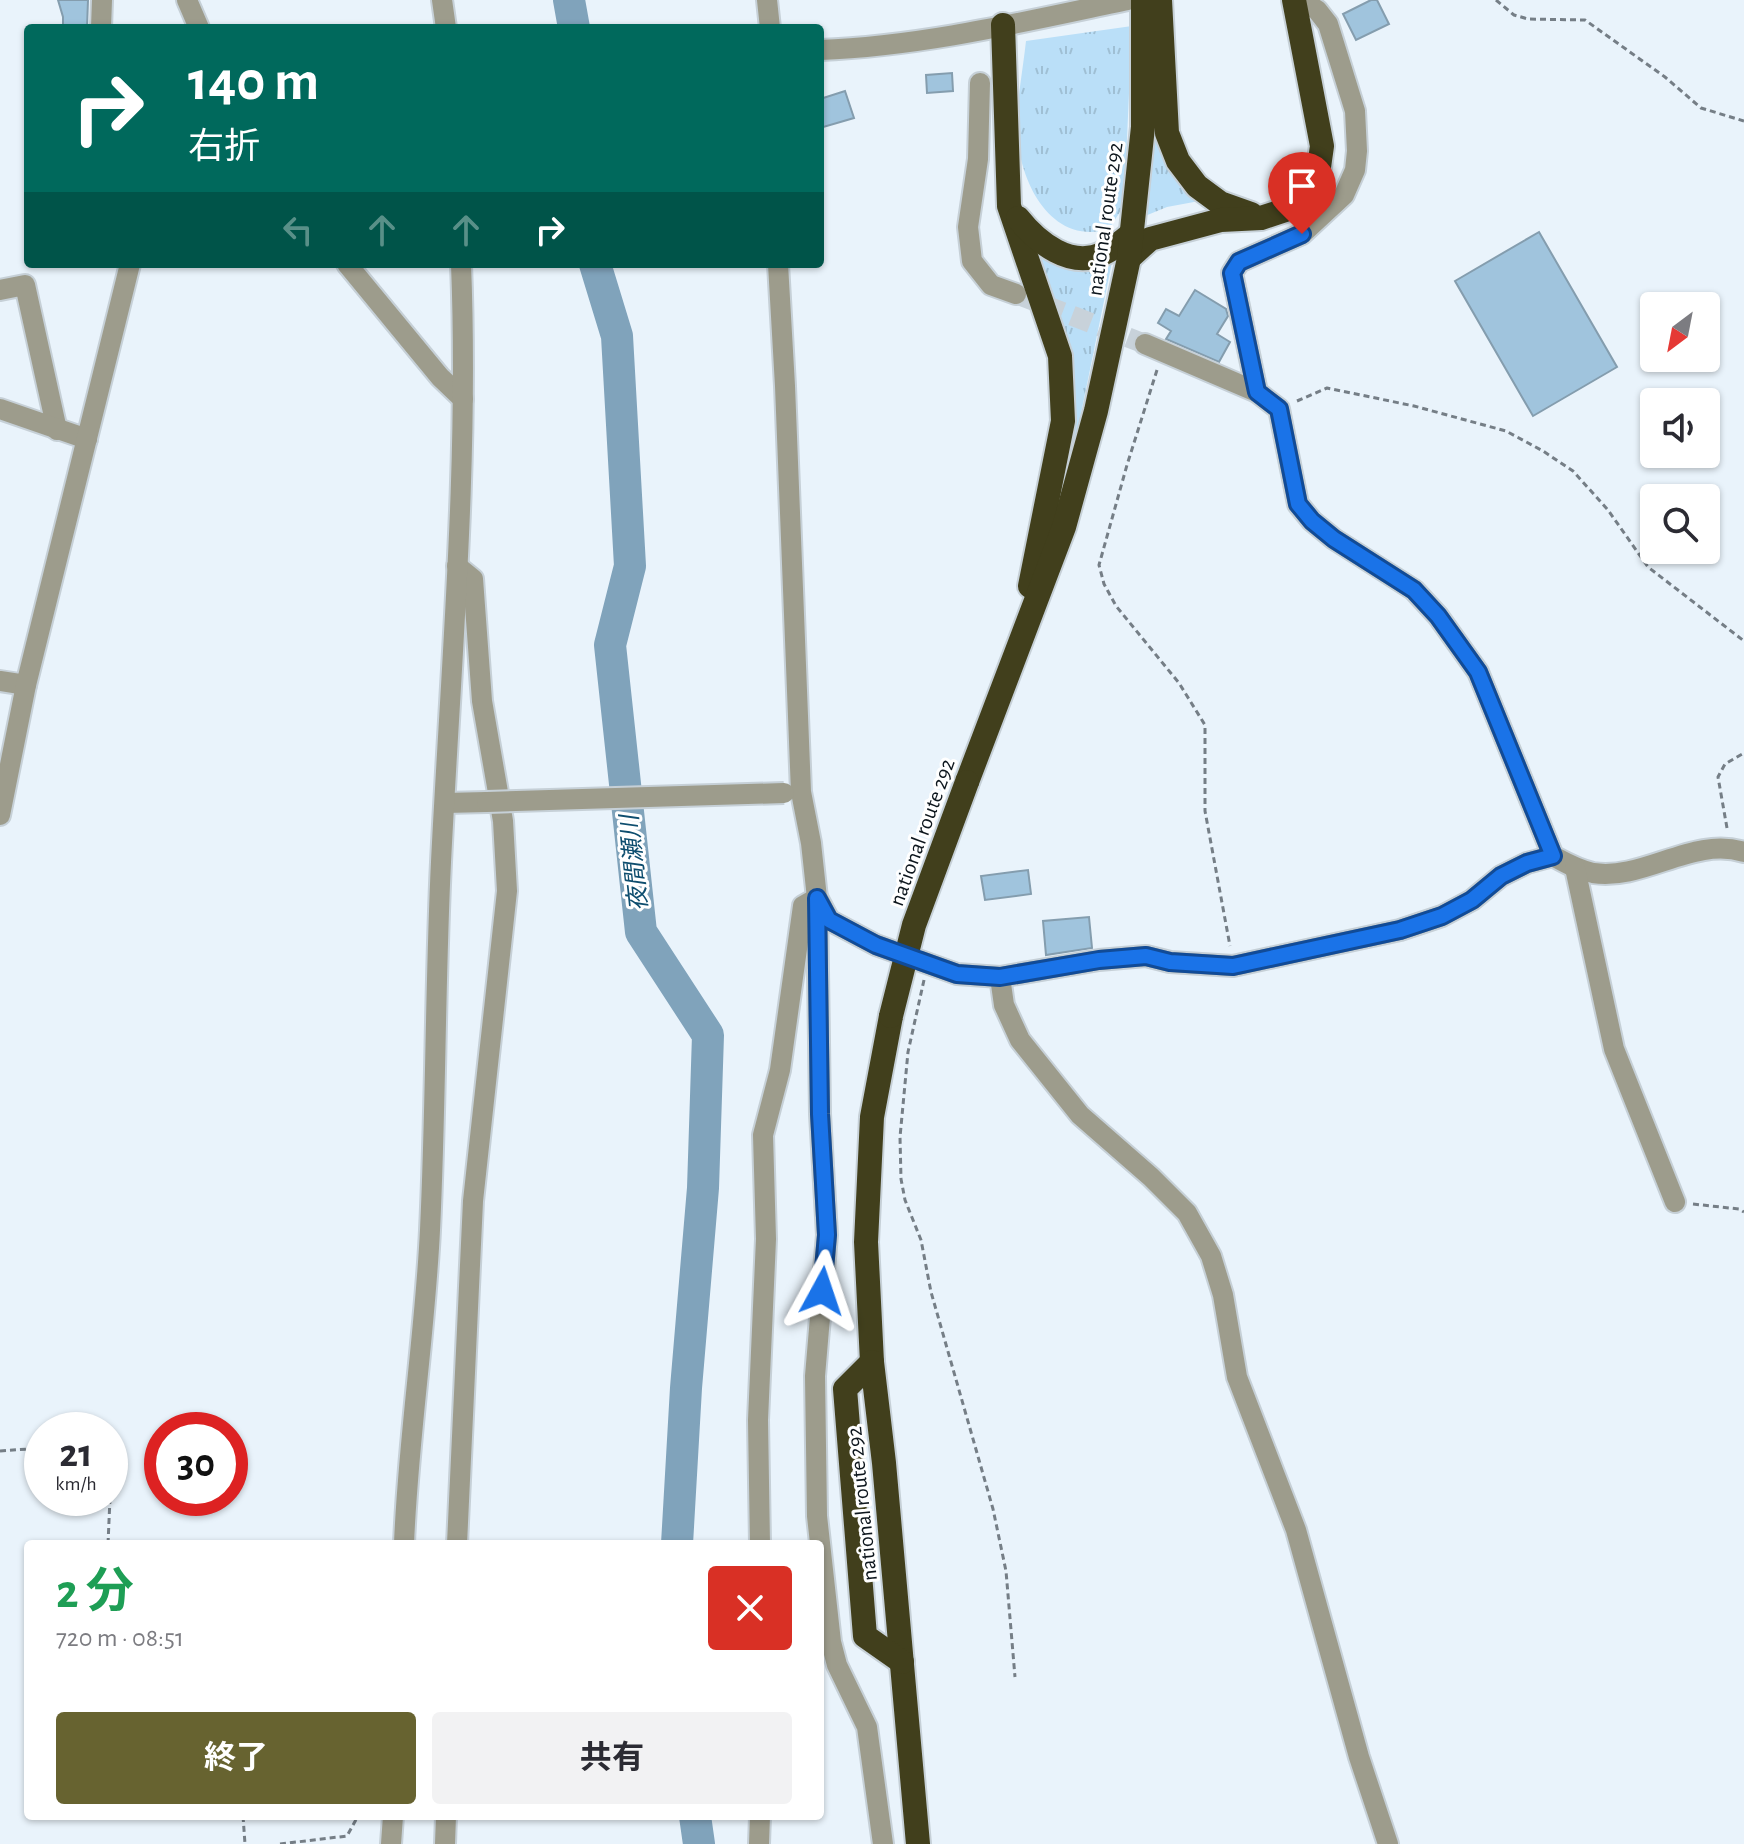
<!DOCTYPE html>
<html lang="ja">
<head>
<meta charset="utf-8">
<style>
  body { margin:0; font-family:"Alegreya Sans","Noto Sans JP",sans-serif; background:#f2f2f3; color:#2b2b33; height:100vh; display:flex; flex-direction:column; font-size:30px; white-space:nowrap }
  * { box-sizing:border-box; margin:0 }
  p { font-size:26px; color:#7c7c81 }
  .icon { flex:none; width:44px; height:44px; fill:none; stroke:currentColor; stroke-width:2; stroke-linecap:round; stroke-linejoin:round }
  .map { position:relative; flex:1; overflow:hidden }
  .details { position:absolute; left:24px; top:1540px; width:800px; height:280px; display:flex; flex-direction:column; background:#fff; border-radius:8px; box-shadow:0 2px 6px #0004 }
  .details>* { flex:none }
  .banner { position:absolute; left:24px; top:24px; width:800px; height:244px; border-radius:8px; box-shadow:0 2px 6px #0004; background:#00695c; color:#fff; overflow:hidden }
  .needle { width:52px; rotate:212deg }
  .buttons { position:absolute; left:1640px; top:292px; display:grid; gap:16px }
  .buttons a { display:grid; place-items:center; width:80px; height:80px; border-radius:8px; background:#fff; box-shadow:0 2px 6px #0004; font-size:40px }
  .speed { position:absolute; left:24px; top:1412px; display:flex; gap:16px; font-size:40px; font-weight:700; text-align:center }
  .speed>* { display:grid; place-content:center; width:104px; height:104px; border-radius:50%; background:#fff; box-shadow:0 2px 6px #0004; line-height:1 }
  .speed small { font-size:20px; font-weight:400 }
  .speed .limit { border:12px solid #d22; background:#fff; color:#111 }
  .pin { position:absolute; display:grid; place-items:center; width:68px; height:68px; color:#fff; margin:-82px -34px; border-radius:50% 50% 50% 0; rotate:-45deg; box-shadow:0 0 8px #0007 }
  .pin .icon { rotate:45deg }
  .me { position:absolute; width:88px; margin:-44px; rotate:5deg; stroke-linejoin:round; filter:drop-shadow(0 0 6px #0008) }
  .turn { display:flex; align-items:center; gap:28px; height:168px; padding:0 32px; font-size:36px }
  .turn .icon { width:104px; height:104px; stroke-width:2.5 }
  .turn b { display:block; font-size:56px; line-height:68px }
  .lanes { display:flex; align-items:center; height:76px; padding:0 32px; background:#0003; justify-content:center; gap:40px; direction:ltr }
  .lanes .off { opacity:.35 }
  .round { display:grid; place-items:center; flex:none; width:84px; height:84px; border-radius:8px; background:#f2f2f3 }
  .summary { display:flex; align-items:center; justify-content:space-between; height:136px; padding:0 32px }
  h1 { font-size:48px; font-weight:700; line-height:60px; color:#1e9e55 }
  .action { display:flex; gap:16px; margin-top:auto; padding:16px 32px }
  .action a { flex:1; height:92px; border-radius:8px; background:#676330; color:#fff; font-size:32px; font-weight:700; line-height:92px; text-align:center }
  .action a+a { background:#f2f2f3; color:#2b2b33 }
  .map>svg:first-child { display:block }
</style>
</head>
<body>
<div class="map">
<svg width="1744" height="1844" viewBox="0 0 1744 1844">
  <defs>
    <pattern id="grass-tufts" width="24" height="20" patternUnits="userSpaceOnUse" patternTransform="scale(2)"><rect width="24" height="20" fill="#badff8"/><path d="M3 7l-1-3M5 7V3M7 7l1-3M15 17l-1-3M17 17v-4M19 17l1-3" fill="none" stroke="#9fbfd4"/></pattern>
  </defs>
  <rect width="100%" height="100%" fill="#e9f3fb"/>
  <g fill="url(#grass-tufts)">
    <path d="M 1132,26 L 1124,206 L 1110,227 C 1105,229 1098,232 1092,232 C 1041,233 1017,169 1017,127 C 1017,99 1023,69 1026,41 Z"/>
    <path d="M 1155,123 L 1210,199 L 1167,207 L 1145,216 Z"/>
    <path d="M 1029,245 L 1113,257 L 1075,443 L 1065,439 C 1084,359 1059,317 1029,245 Z"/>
  </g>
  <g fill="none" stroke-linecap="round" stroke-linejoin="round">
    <g stroke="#80a3bb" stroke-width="32">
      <path d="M 569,0 L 574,28"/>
      <path d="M 595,264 L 617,336 L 630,566 L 610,645 L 641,932 L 708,1035 L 703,1188 L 686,1388 L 677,1544"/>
      <path d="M 695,1816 L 699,1844"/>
    </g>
  </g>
  <g fill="#a0c4dd" stroke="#849dae" stroke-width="2">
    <path d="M 58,0 L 88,0 L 87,28 L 63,28 L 63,17 Z"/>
    <path d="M 1371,0 L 1377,0 L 1389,24 L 1356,40 L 1343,14 Z"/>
    <path d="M 952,73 L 953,91 L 927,93 L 926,75 Z"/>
    <path d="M 845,91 L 854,118 L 820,128 L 820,99 Z"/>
    <path d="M 1539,232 L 1617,367 L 1533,416 L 1455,281 Z"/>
    <path d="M 1195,290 L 1226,309 L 1228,316 L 1217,334 L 1230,342 L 1219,362 L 1166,339 L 1171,331 L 1158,323 L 1166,309 L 1179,316 Z"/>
    <path d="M 1028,870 L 1031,894 L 985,900 L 981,876 Z"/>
    <path d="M 1089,917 L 1092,948 L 1046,955 L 1043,921 Z"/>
  </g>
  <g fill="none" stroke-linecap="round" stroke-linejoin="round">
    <path stroke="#c8d2da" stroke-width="20" stroke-dasharray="20 10" stroke-linecap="butt" d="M 1016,294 L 1145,344"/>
    <defs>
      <g id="minor">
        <path d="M 187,0 L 199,28"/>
        <path d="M 442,0 L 446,28"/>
        <path d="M 767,0 L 770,28"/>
        <path d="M 1300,0 L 1317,10 L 1328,24 L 1355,111 L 1357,151 L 1355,170 L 1344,195 L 1302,234 L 1239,262 L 1232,273 L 1257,392 L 1279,409 L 1298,504 L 1312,521 L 1334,539 L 1414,590 L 1438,616 L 1478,672 L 1553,856 C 1566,863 1578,870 1593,873 C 1644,881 1693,836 1744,852"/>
        <path d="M 101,28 L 102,0"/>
        <path d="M 820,50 C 924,46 1027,21 1128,0"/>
        <path d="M 980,83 L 978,159 L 968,227 L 972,261 L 991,285 L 1016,294"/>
        <path d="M 347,264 L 440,377 L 463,399"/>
        <path d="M 778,264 L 785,386 L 801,792 L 811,843 L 817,898 L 820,1114 L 827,1235 L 815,1376 L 817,1516 L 831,1642 L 837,1665 L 867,1727 L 883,1844"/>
        <path d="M 0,290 L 25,285 L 57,430"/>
        <path d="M 1145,344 L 1257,392"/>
        <path d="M 0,409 L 87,439"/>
        <path d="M 457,566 L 473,579 L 482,701 L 503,821 L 507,891 L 473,1201 L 457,1544"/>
        <path d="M 0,681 L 26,685"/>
        <path d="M 445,803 L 487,802"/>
        <path d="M 0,815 L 26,685 L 130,264"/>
        <path d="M 1575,868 L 1614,1049 L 1675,1202"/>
        <path d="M 818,899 L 829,920 L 876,945 L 957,974 L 1000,977 L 1099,960 L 1146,956 L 1170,962 L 1233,966 L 1400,930 L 1442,916 L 1472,900 L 1501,876 L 1527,863 L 1553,856"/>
        <path d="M 1000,977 L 1004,1005 L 1020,1040 L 1080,1115 L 1151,1177 L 1187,1213 L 1211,1256 L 1223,1295 L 1237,1377 L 1296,1530 L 1359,1757 L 1388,1844"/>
        <path d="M 404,1544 C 408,1439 425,1335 430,1230 C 436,1107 435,985 441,862 C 451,663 469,463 461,264"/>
        <path d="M 760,1544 L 758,1420 L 766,1239 L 763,1135 L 780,1070 L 803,906 L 817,898"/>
        <path d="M 391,1844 L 393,1816"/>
        <path d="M 445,1844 L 446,1816"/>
        <path d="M 759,1844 L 760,1816"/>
      </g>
      <g id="highway">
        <path d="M 1160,0 L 1167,133 L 1178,161 L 1197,186 L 1220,203 L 1251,214"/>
        <path d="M 1003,25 L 1009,206 L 1060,356 L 1063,421 L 1030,586"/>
        <path d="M 1018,218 C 1037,242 1071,270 1104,253 C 1114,249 1122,241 1130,235"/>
        <path d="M 1129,258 L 1150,239 L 1221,220 L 1261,218 L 1285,210 L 1307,189 L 1319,167 L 1322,146 L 1294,0"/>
        <path d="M 967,782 L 1064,527 L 1096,411 L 1129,258 L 1143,127 L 1143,0"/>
        <path d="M 891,1016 L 872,1117 L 866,1242 L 872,1362 L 884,1463 L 918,1844"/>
        <path d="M 872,1362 L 845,1389 L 865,1636 L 902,1662"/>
      </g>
    </defs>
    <use href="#minor" stroke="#c6d0d7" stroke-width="24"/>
    <use href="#highway" stroke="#c6d0d7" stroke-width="28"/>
    <g stroke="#757e86" stroke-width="3" stroke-dasharray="6 4" stroke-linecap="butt">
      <path d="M 1496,0 L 1514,15 L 1528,19 L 1585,20 L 1665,77 L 1701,108 L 1744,121"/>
      <path d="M 1157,370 L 1127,465 L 1099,565 L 1104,584 L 1116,606 L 1179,683 L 1205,725 L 1205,811 L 1230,946"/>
      <path d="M 1297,401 L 1327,388 L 1414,406 L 1506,431 L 1543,451 L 1573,471 L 1608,510 L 1648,567 L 1744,641"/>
      <path d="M 1727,828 L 1718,777 L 1725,764 L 1744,753"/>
      <path d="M 924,980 L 908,1052 L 900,1137 L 901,1179 L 905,1200 L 921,1240 L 931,1292 L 993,1509 L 1006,1571 L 1015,1677"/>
      <path d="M 1693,1204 L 1739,1209 L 1744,1212"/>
      <path d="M 110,1443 L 110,1483"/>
      <path d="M 0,1451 L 42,1448"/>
      <path d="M 108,1544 L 110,1498"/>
      <path d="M 243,1816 L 245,1844"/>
      <path d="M 280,1844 L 347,1836 L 358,1816"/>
    </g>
    <use href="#minor" stroke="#9d9c8c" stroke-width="20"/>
    <use href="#highway" stroke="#413f1c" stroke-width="24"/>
    <defs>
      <path id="minor-bridge" d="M 487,802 L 784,793"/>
      <path id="highway-bridge" d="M 891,1016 L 914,925 L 967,782"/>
    </defs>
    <use href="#minor-bridge" stroke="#c6d0d7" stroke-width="24" stroke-linecap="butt"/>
    <use href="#highway-bridge" stroke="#c6d0d7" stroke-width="28" stroke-linecap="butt"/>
    <use href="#minor-bridge" stroke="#9d9c8c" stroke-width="20"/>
    <use href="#highway-bridge" stroke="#413f1c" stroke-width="24"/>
  </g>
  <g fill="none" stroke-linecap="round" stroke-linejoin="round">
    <defs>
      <path id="route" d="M 822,1291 L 827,1235 L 820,1114 L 817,898 L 829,920 L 876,945 L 957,974 L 1000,977 L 1099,960 L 1146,956 L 1170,962 L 1233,966 L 1400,930 L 1442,916 L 1472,900 L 1501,876 L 1527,863 L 1553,856 L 1478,672 L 1438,616 L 1414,590 L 1334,539 L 1312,521 L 1298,504 L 1279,409 L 1257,392 L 1232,273 L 1239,262 L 1302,234"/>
    </defs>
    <use href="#route" stroke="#114b97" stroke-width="20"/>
    <use href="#route" stroke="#1a73e8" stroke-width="14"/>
  </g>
  <g text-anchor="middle" stroke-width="6" stroke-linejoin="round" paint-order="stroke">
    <g font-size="22" fill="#0d161d" stroke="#fff">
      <text transform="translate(1104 219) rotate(-82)" y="8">national route 292</text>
      <text transform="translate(921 832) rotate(-70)" y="8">national route 292</text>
      <text transform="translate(861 1504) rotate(-96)" y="8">national route 292</text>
    </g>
    <g font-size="24" font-style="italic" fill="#0d4d6e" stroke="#fff">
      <text transform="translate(634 863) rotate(-96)" y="8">夜間瀬川</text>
    </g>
  </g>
</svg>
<div class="buttons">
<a><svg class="needle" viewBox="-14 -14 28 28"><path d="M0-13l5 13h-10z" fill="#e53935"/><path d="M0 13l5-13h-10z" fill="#7c7c81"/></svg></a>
<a><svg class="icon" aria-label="sound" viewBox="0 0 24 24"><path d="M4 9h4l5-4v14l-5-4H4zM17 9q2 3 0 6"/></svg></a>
<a><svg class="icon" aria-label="search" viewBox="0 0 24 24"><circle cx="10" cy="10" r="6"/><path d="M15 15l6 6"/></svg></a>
</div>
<div class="speed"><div>21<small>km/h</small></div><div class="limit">30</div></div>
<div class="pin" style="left:1302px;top:234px;background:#d93025"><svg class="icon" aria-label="arrive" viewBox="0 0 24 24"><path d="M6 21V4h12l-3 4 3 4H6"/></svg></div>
<svg class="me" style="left:822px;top:1291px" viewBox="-20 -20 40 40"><path d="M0-17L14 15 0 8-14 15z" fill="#1a73e8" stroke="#fff" stroke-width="4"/></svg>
<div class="banner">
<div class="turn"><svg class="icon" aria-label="right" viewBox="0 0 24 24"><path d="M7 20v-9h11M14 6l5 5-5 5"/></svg><div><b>140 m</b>右折</div></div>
<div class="lanes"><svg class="icon off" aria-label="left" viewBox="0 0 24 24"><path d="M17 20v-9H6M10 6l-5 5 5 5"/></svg><svg class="icon off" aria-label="ahead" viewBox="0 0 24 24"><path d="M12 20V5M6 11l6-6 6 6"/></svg><svg class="icon off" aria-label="ahead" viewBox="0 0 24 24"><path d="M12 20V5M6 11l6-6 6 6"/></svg><svg class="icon" aria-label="right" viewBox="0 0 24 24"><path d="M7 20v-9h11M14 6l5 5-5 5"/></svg></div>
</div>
<section class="details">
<div class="summary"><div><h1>2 分</h1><p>720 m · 08:51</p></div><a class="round" style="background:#d93025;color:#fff"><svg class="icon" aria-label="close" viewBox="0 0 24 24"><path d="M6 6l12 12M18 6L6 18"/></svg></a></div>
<div class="action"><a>終了</a><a>共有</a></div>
</section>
</div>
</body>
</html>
